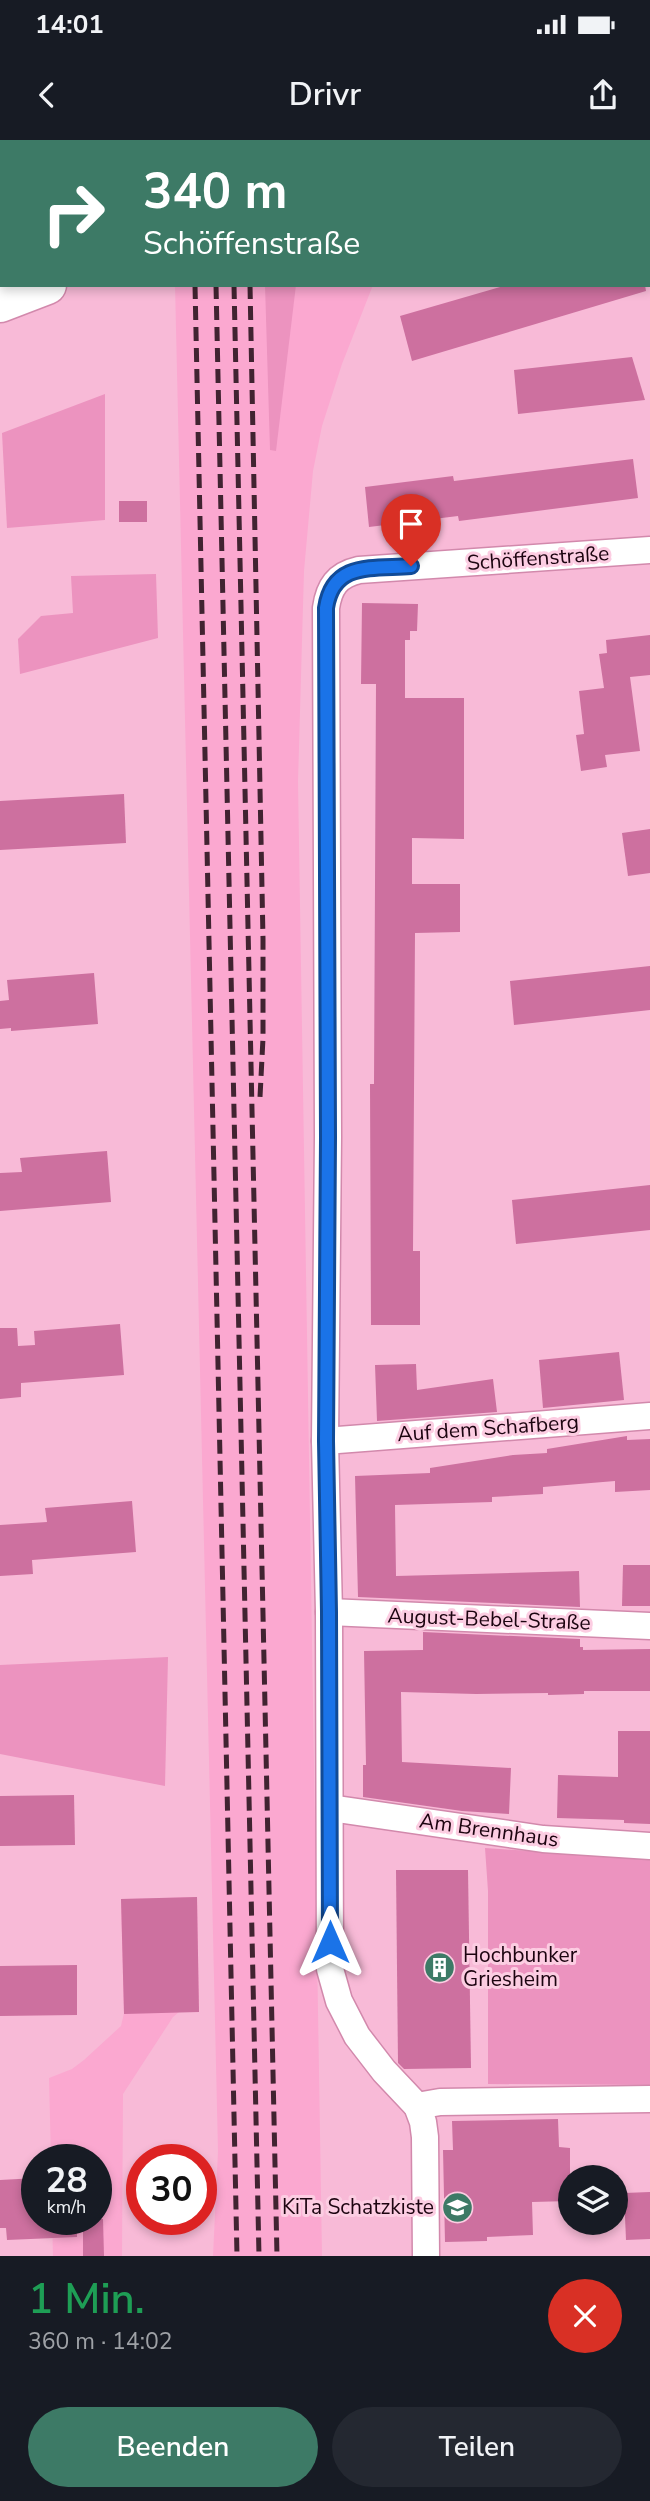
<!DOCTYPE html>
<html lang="de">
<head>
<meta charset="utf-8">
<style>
  body { margin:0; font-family:"Nunito Sans",sans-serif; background:#242831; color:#f1f3f6; height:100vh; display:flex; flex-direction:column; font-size:26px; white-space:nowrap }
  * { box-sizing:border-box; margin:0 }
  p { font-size:23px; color:#9ea1a6 }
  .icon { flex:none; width:38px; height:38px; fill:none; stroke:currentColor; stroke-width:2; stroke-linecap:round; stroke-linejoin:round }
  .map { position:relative; height:2116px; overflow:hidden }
  .drawer { display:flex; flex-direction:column; background:#171b24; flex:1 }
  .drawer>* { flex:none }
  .guide { position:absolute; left:0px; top:0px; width:651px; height:147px; box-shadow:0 4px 10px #0003; background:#3d7a66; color:#fff; overflow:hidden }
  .fabs { position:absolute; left:558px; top:2025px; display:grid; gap:14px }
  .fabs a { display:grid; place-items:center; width:70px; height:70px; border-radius:50%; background:#171b24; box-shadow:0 4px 10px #0003; font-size:35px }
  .speed { position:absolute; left:21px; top:2004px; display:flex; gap:14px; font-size:35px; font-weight:700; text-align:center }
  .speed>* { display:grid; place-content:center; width:91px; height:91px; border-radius:50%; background:#171b24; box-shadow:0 4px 10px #0003; line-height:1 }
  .speed small { font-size:18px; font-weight:400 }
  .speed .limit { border:10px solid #d22; background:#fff; color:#111 }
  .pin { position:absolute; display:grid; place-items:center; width:60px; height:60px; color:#fff; margin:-72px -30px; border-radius:50% 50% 50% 0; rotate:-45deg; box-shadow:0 0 7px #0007 }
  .pin .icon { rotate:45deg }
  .me { position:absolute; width:77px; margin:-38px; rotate:0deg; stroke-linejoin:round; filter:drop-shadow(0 0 5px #0008) }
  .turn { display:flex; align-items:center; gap:24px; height:147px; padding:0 28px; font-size:32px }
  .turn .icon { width:91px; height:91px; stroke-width:2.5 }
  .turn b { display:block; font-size:49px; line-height:60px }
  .round { display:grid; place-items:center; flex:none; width:74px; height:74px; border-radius:37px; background:#242831 }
  .overview { display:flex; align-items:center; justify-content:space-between; height:119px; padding:0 28px }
  h1 { font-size:42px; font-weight:600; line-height:52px; color:#1e9e55 }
  .button { display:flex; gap:14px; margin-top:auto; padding:14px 28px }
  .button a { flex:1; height:80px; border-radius:42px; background:#3d7a66; color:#fff; font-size:28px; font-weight:600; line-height:80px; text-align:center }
  .button a+a { background:#242831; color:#f1f3f6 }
  .status { display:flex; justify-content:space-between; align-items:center; height:49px; padding:0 35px; background:#171b24; direction:ltr }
  .status svg { height:19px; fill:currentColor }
  header { display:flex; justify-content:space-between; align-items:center; height:91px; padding:0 28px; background:#171b24; font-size:32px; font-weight:600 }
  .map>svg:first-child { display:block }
</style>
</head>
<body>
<div class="status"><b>14:01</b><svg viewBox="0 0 49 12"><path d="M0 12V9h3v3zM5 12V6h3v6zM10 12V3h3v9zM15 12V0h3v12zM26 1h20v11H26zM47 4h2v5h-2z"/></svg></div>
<header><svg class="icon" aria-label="back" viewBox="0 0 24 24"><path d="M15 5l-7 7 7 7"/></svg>Drivr<svg class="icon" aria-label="share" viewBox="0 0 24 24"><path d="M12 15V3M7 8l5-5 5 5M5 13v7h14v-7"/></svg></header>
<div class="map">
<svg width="650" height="2116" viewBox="0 0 650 2116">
  <rect width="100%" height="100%" fill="#f8bad7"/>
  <g fill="#fba8d0">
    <path d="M 174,0 L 457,0 L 456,2 Z"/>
    <path d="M 175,145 L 373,145 L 342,224 L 322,286 L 313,331 L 304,431 L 298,642 L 322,2116 L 213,2116 L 218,2011 Z"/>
    <path d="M 197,1757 L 199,1872 L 179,1872 L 173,1877 L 123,1954 L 122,2116 L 53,2116 L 52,2079 L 96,2079 L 96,2020 L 51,2019 L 49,1938 L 72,1929 L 84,1920 L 121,1886 L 124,1873 L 121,1759 Z"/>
  </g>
  <g fill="#ec93bf">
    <path d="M 265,145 L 296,145 L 276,311 L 270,310 Z"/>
    <path d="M 105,254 L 105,380 L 7,388 L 2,293 Z"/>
    <path d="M 156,434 L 158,498 L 20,534 L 18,499 L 41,476 L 73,473 L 71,436 Z"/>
    <path d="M 168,1517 L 165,1646 L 0,1614 L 0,1525 Z"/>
    <path d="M 485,1708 L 650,1719 L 650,1945 L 488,1944 L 488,1751 Z"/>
  </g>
  <g fill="#cd709f">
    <path d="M 507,145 L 645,145 L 646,151 L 412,221 L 400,176 Z"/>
    <path d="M 632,217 L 645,260 L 518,274 L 514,230 Z"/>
    <path d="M 633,319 L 638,358 L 459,381 L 458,376 L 369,387 L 365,347 L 453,336 L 454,341 Z"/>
    <rect x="119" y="361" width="28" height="21"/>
    <path d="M 362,463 L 418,464 L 417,491 L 410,491 L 410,500 L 405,500 L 405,558 L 464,558 L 464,699 L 412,698 L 412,744 L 460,744 L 460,792 L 415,793 L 413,1111 L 420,1111 L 420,1185 L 371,1185 L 370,944 L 374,944 L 376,544 L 361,544 Z"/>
    <path d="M 650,495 L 650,535 L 630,537 L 640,611 L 605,615 L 607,627 L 581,631 L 576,595 L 584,594 L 579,551 L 604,548 L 599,514 L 607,513 L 606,500 Z"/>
    <path d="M 124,654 L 126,703 L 0,710 L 0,661 Z"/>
    <path d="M 650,689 L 650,733 L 628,736 L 622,693 Z"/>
    <path d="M 650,826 L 650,870 L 514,885 L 510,841 Z"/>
    <path d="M 94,833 L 98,884 L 11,891 L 11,888 L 0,889 L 0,861 L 9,860 L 7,840 Z"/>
    <path d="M 107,1011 L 111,1062 L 0,1071 L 0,1033 L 22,1032 L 20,1018 Z"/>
    <path d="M 650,1045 L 650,1090 L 516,1104 L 512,1060 Z"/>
    <path d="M 120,1184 L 124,1235 L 21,1243 L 21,1257 L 0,1259 L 0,1188 L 17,1188 L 18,1206 L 35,1205 L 34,1191 Z"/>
    <path d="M 619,1212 L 624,1260 L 543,1268 L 539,1220 Z"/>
    <path d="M 416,1224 L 417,1250 L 493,1239 L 497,1272 L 377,1281 L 375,1225 Z"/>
    <path d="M 627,1296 L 627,1300 L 650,1299 L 650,1350 L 615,1352 L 615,1341 L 543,1347 L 543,1354 L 492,1357 L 492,1362 L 395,1365 L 396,1436 L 579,1431 L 580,1467 L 358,1457 L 355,1336 L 430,1333 L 430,1328 L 513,1315 L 547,1313 L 547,1309 Z"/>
    <path d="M 132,1361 L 136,1412 L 32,1420 L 33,1434 L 0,1436 L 0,1385 L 47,1382 L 45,1368 Z"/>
    <path d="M 623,1425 L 650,1425 L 650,1466 L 622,1466 Z"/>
    <path d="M 423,1492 L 580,1499 L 580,1507 L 583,1507 L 583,1510 L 650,1509 L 650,1551 L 584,1551 L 584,1554 L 548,1555 L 548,1553 L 476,1554 L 401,1552 L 402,1622 L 511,1628 L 509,1674 L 462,1671 L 363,1657 L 363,1625 L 366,1625 L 364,1511 L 423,1510 Z"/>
    <path d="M 618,1591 L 650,1591 L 650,1684 L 624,1683 L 624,1680 L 557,1678 L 558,1635 L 618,1637 Z"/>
    <path d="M 74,1655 L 75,1705 L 0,1706 L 0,1656 Z"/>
    <path d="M 396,1730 L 468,1730 L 471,1928 L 404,1929 L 398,1923 Z"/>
    <path d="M 197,1757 L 199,1872 L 124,1874 L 121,1759 Z"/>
    <path d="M 77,1825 L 77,1875 L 0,1876 L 0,1826 Z"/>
    <path d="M 558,1979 L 559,2007 L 570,2008 L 570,2061 L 532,2062 L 533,2095 L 487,2097 L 487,2101 L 445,2102 L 443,2010 L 453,2010 L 452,1981 Z"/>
    <path d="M 37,2038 L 37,2079 L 77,2079 L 77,2097 L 7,2100 L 6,2088 L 0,2088 L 0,2040 Z"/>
    <path d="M 650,2052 L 650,2099 L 626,2100 L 624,2053 Z"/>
    <path d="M 83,2079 L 103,2079 L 104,2116 L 83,2116 Z"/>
  </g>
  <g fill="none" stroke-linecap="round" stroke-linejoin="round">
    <defs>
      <g id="minor">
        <path d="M 325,1301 L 650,1276"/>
        <path d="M 329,1472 L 650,1486"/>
        <path d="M 330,1668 L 543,1699 L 650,1706"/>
        <path d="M 417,1966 L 440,1962 L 650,1959"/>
        <path d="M 426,2116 L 425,1997 L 423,1982 L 417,1966 L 384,1931 L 357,1896 L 339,1861 L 330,1829 L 329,1472 L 325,1301 L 328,997 L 326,468 C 329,447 337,435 359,430 L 650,410"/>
      </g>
      <g id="motorway">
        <path d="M 198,2 L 204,0"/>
        <path d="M 453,2 L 459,0"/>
        <path d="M 0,72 L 2,71"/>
        <path d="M 0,163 L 47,145"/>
      </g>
    </defs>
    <use href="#minor" stroke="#d289ac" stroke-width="29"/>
    <use href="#motorway" stroke="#d289ac" stroke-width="41"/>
    <use href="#minor" stroke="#fff" stroke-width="26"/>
    <use href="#motorway" stroke="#fff" stroke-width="38"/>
    <g stroke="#412331" stroke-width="5" stroke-dasharray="14 7" stroke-linecap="butt">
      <path d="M 195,0 L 195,2"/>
      <path d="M 213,0 L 213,2"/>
      <path d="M 231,0 L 231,2"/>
      <path d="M 248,0 L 248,2"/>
      <path d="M 195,145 L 237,2116"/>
      <path d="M 216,145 L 259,2116"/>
      <path d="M 234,145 L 277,2116"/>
      <path d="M 250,145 L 263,799 L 263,898 L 260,957"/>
    </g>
  </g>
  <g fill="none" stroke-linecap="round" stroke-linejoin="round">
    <defs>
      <path id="route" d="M 330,1802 L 329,1472 L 326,1301 L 328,997 L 326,468 C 333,421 373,429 411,426"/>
    </defs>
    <use href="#route" stroke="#114b97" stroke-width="18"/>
    <use href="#route" stroke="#1a73e8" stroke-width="12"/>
  </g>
  <defs>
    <symbol id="building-disc" viewBox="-11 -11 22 22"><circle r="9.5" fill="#3d7a66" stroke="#fccde2"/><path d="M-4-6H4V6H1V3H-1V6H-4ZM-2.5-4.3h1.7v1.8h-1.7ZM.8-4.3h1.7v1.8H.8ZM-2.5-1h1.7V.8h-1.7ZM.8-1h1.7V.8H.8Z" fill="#fff"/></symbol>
    <symbol id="school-disc" viewBox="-11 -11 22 22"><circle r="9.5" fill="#3d7a66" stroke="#fccde2"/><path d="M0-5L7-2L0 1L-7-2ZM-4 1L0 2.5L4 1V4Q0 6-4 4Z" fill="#fff"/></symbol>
  </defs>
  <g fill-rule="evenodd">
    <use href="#building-disc" x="422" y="1810" width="35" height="35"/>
    <use href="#school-disc" x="440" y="2050" width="35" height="35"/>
  </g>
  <g text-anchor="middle" stroke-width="6" stroke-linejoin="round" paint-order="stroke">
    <g font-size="21" fill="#1c0410" stroke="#fccde2">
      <text transform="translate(538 418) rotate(-4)" y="7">Schöffenstraße</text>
      <text transform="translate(488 1288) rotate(-4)" y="7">Auf dem Schafberg</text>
      <text transform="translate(489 1479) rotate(2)" y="7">August-Bebel-Straße</text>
      <text transform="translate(489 1690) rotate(8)" y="7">Am Brennhaus</text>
    </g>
    <g font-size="21" fill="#1c0410" stroke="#fccde2" text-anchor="start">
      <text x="463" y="1822">Hochbunker<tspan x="463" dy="24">Griesheim</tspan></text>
      <text x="434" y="2074" text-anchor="end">KiTa Schatzkiste</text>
    </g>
  </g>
</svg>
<div class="fabs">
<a><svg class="icon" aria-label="layers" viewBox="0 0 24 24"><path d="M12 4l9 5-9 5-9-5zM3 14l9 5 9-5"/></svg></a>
</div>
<div class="speed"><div>28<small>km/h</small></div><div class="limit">30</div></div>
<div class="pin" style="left:411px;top:426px;background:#d93025"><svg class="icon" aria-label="arrive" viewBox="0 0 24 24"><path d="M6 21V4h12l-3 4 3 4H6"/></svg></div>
<svg class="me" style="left:330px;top:1802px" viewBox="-20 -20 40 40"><path d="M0-17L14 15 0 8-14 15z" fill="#1a73e8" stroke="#fff" stroke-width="4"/></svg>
<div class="guide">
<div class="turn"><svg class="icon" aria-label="right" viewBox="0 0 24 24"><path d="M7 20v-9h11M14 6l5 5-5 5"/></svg><div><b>340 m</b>Schöffenstraße</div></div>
</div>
</div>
<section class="drawer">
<div class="overview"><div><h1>1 Min.</h1><p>360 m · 14:02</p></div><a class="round" style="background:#d93025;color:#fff"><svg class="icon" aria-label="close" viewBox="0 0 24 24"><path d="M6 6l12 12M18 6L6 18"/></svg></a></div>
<div class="button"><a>Beenden</a><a>Teilen</a></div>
</section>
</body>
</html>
